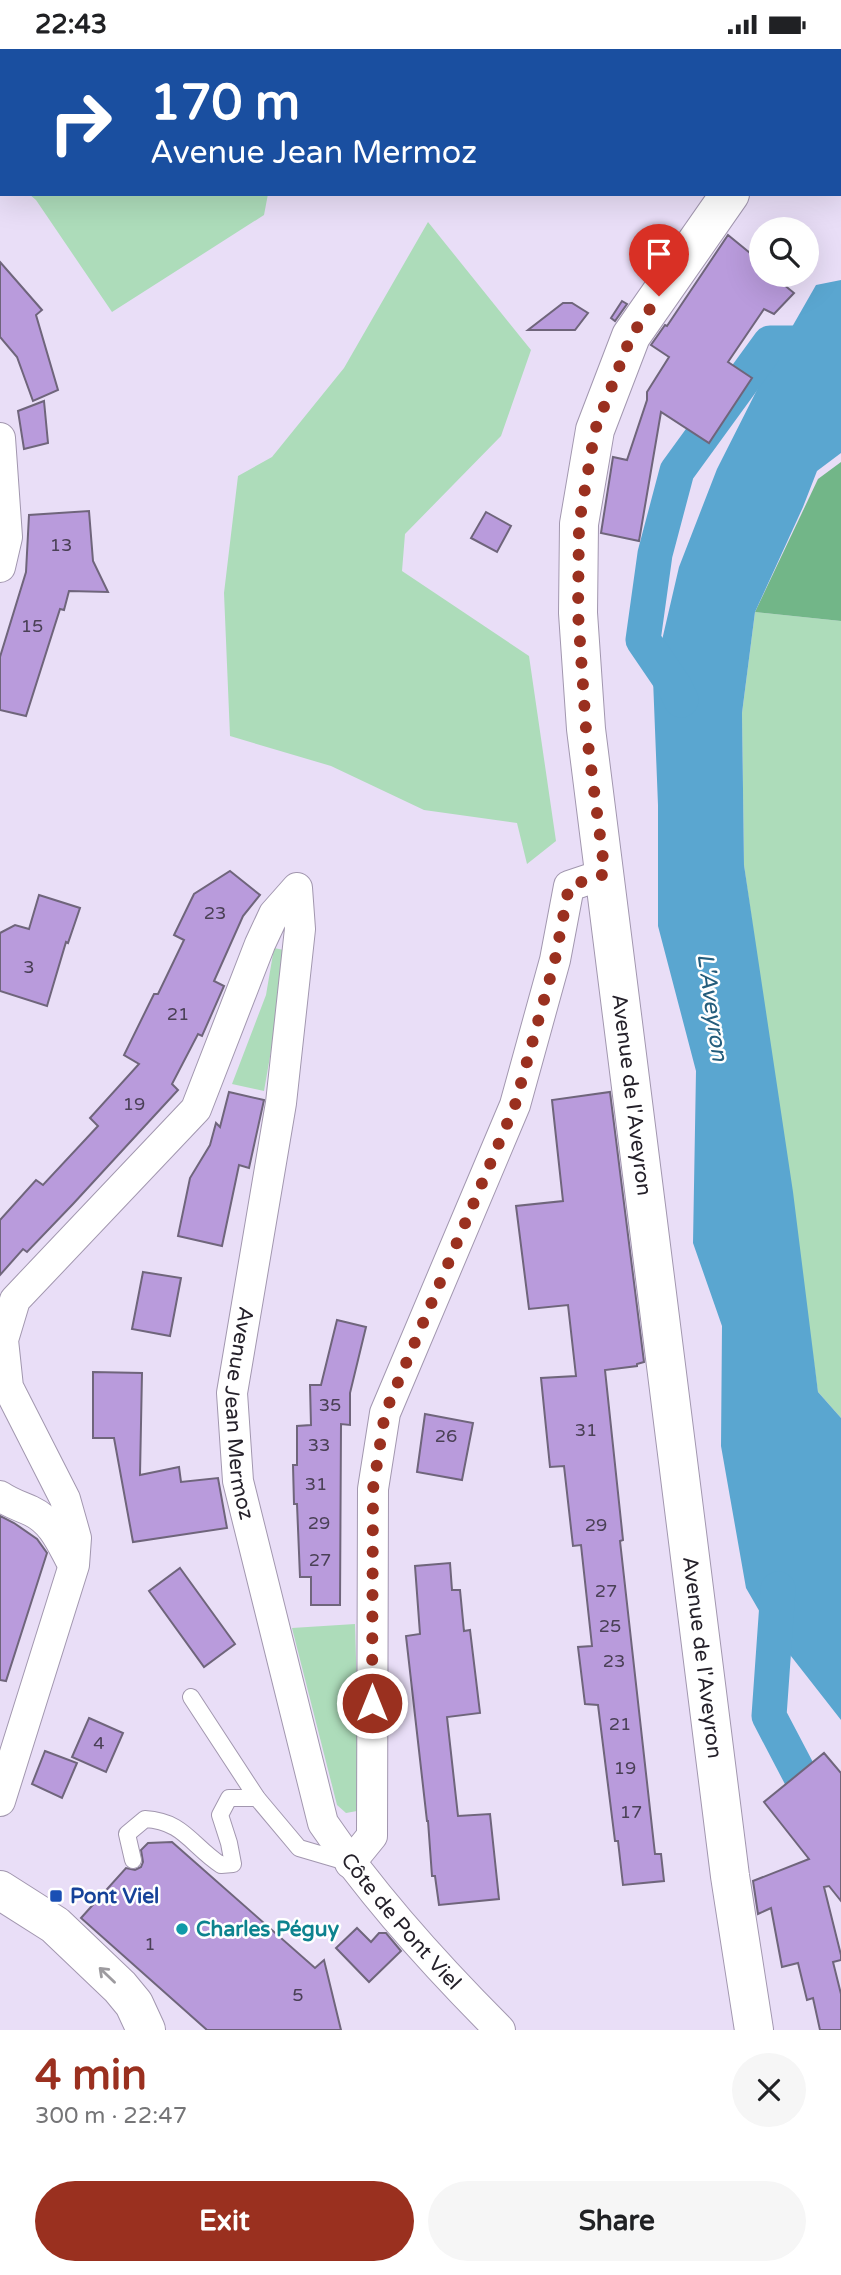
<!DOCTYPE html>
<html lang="en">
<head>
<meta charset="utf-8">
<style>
  body { margin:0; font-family:"Varela Round",sans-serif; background:#f6f6f6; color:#202124; height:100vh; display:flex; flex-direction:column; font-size:26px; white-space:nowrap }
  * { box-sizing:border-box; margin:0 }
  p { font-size:23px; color:#757577 }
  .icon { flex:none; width:38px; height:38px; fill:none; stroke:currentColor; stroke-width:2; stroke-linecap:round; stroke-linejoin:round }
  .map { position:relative; height:1981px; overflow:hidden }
  .sheet { display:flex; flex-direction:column; background:#fff; flex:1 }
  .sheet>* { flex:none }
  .guide { position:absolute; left:0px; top:0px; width:842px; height:147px; box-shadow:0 7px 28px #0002; background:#1a4fa0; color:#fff; overflow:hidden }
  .buttons { position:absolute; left:749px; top:168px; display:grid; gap:14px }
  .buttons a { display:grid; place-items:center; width:70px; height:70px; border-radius:50%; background:#fff; box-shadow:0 7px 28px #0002; font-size:35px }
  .pin { position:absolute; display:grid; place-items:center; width:60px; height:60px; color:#fff; margin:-72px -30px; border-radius:50% 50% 50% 0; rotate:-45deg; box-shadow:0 0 7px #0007 }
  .pin .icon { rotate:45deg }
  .me { position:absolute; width:77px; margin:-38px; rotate:0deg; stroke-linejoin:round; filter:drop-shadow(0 0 5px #0008) }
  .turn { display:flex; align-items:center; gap:24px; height:147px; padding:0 35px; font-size:32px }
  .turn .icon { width:91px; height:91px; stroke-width:2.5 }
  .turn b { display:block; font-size:49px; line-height:60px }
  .round { display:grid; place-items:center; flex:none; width:74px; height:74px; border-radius:37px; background:#f6f6f6 }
  .overview { display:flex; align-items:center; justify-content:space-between; height:119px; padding:0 35px }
  h1 { font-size:42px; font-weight:800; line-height:52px; color:#9a301f }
  .action { display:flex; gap:14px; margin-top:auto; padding:14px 35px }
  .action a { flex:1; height:80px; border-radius:42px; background:#9a301f; color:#fff; font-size:28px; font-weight:800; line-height:80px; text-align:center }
  .action a+a { background:#f6f6f6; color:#202124 }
  .status { display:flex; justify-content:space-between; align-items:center; height:49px; padding:0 35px; background:#fff; direction:ltr }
  .status svg { height:19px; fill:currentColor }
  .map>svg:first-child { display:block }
</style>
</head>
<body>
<div class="status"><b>22:43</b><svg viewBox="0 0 49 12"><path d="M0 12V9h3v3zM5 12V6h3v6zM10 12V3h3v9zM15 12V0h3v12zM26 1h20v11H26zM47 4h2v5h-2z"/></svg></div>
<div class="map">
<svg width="841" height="1981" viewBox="0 0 841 1981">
  <rect width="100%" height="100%" fill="#e9def7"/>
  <g fill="#addcba">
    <path d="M 0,0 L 326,0 L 324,2 L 2,2 L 2,123 L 0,121 Z"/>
    <path d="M 29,145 L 268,145 L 264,166 L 112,263 L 36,151 Z"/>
    <path d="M 428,173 L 531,301 L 501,387 L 405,485 L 402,522 L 529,607 L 556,792 L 527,815 L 517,774 L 424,761 L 331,717 L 230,687 L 224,544 L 238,427 L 272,408 L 344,319 Z"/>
    <path d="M 755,563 L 841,572 L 841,1369 L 818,1343 L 744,816 L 742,664 Z"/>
    <path d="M 274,899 L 284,901 L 279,956 L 264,1042 L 232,1035 L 266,946 Z"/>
    <path d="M 355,1575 L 360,1748 L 357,1762 L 346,1764 L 337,1756 L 292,1579 Z"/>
  </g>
  <path fill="#72b688" d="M 841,413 L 841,572 L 755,563 L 818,430 Z"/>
  <path fill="#5aa6d0" d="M 841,231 L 841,404 L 817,422 L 803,458 L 755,563 L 742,664 L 744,816 L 793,1143 L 818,1343 L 841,1369 L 841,1671 L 769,1579 L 746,1539 L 721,1397 L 722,1277 L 693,1194 L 696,1022 L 658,877 L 658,756 L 653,630 L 679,518 L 717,420 L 764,327 L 816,236 Z"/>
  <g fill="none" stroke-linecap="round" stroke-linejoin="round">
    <g stroke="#5aa6d0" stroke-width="35">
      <path d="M 681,651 L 675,638 L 643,591 L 655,505 L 677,422 L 770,294 L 841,294"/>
      <path d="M 778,1540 L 769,1667 L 834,1791 L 841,1799"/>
    </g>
  </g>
  <g fill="#b99bdc" stroke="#6f657b" stroke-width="2">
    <path d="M 728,186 L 761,213 L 761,226 L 772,226 L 794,244 L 774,265 L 764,260 L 728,313 L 752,329 L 709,394 L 661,363 L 639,492 L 601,484 L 613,408 L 627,411 L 647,351 L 647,343 L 669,308 L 651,296 L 665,276 L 667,277 Z"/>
    <path d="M 0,213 L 42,261 L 36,266 L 58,341 L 33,352 L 17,308 L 0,288 Z"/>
    <path d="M 622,252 L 627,255 L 615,272 L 611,269 Z"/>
    <path d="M 563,254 L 572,254 L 588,264 L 575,281 L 528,281 Z"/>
    <path d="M 44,352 L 48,394 L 24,400 L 18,362 Z"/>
    <path d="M 89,462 L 93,512 L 108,543 L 69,542 L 64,561 L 60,560 L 26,667 L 0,661 L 0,608 L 26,523 L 29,466 Z"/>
    <path d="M 486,463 L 511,477 L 497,503 L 471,489 Z"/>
    <path d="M 230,822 L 260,846 L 243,867 L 214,932 L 224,937 L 202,987 L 198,985 L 172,1035 L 178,1041 L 73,1155 L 27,1203 L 23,1200 L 0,1226 L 0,1171 L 36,1131 L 43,1136 L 98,1077 L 90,1069 L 139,1015 L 124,1006 L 154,945 L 158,945 L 184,891 L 174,886 L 194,845 Z"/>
    <path d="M 39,846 L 80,859 L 68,894 L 66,893 L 47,957 L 0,942 L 0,884 L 15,876 L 29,880 Z"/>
    <path d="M 229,1043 L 264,1051 L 249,1119 L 239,1116 L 222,1197 L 178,1187 L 190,1129 L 210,1096 L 216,1074 L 220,1078 Z"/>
    <path d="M 610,1043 L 644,1313 L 637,1315 L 637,1317 L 605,1321 L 623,1491 L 620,1492 L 655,1805 L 661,1805 L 664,1832 L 623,1836 L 618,1792 L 615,1792 L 598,1656 L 585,1655 L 578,1598 L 592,1597 L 581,1496 L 573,1497 L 564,1417 L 550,1418 L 541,1329 L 576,1327 L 568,1256 L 529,1260 L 516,1157 L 563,1152 L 552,1051 Z"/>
    <path d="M 143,1223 L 181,1229 L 170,1287 L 132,1280 Z"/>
    <path d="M 337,1271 L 366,1278 L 350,1344 L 350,1376 L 341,1375 L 340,1556 L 311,1556 L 311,1528 L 300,1528 L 297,1455 L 294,1455 L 293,1416 L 297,1416 L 297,1377 L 311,1376 L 310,1336 L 321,1336 Z"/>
    <path d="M 93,1323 L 142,1324 L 140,1426 L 179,1418 L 181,1433 L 218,1429 L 227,1479 L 133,1493 L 114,1389 L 93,1389 Z"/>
    <path d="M 425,1365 L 473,1374 L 462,1431 L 417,1423 Z"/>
    <path d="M 0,1467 L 14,1474 L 37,1490 L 47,1504 L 6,1632 L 0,1631 Z"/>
    <path d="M 450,1514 L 452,1541 L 460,1541 L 464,1582 L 470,1581 L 480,1664 L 447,1668 L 458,1767 L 490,1765 L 499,1850 L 439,1856 L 435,1827 L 432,1827 L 428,1772 L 427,1772 L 406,1587 L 420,1585 L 415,1517 Z"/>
    <path d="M 180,1519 L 235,1595 L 204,1618 L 149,1542 Z"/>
    <path d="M 89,1669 L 123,1684 L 106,1723 L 72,1708 Z"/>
    <path d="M 45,1702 L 77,1714 L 62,1749 L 32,1735 Z"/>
    <path d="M 824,1704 L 841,1724 L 841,1852 L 829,1837 L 824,1838 L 841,1906 L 841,1911 L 833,1913 L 841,1945 L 841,1981 L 820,1981 L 813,1949 L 807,1951 L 798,1914 L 782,1918 L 771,1859 L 758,1865 L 753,1832 L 809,1810 L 764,1753 Z"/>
    <path d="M 172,1793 L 315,1919 L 324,1911 L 341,1981 L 207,1981 L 81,1869 L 126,1819 L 135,1821 L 141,1818 L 143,1813 L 141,1801 L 148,1794 Z"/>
    <path d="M 357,1879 L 371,1893 L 379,1884 L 386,1884 L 401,1902 L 369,1933 L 336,1899 Z"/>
  </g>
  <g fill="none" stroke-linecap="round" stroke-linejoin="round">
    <defs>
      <g id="lane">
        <path d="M 367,2 L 368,0"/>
        <path d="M 840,17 L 841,16"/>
        <path d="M 191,1648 L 257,1749 L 299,1799 L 350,1814"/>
        <path d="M 133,1811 L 127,1785 L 145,1770 C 183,1772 191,1796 221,1816 L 233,1815 L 229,1794 L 220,1766 L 229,1749 L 257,1749"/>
      </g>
      <g id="street">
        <path d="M 0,389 L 7,488 L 0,518"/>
        <path d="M 0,1447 C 10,1454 20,1457 31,1462 C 52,1472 60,1491 70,1510"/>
        <path id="s1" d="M 0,1752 L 74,1516 L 76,1489 L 65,1450 L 8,1338 L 3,1291 L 15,1251 L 196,1060 L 260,895 L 274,865 L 297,839 L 300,880 L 281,1054 L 232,1344 L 238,1432 L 323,1774 C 374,1849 436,1917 500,1981"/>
        <path d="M 350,1814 L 372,1787 L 373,1440 L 385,1364 L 515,1056 L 555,911 L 569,837 L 605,825"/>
      </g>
      <g id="secondary">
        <path d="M 793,0 L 793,2"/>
        <path id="s2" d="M 730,145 L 631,287 L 595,381 L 579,475 L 578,564 L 586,680 L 646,1157 L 730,1827 L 754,1981"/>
        <path d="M 0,1841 L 55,1876 L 120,1938 L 134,1955 L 146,1981"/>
      </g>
    </defs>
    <use href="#lane" stroke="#a297af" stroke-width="18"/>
    <use href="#street" stroke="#a297af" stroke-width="32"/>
    <use href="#secondary" stroke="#a297af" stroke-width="40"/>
    <use href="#lane" stroke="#fff" stroke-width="16"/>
    <use href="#street" stroke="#fff" stroke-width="30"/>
    <use href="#secondary" stroke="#fff" stroke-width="38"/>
  </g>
  <defs><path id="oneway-shaft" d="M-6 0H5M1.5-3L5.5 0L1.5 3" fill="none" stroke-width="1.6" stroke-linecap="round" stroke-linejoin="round" transform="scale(1.75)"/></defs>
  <use stroke="#9d9b9f" href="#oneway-shaft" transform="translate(107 1926) rotate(-136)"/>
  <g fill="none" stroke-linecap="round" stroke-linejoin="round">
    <path stroke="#9a301f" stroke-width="12" stroke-dasharray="0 21.6" d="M 372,1654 L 373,1440 L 385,1364 L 515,1056 L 555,911 L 569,837 L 605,825 L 586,680 L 578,564 L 579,475 L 595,381 L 631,287 L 659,247"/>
  </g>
  <rect fill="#1a4fb4" stroke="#fff" stroke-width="2.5" x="49" y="1840" width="14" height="14" rx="3.5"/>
  <circle fill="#0f9aa8" stroke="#fff" stroke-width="2.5" cx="182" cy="1880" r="7"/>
  <g text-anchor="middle" stroke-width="5" stroke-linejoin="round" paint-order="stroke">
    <g font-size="18" fill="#4a4056">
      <text x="61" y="502">13</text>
      <text x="32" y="583">15</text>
      <text x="215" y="870">23</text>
      <text x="29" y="924">3</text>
      <text x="178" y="971">21</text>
      <text x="134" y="1061">19</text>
      <text x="330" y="1362">35</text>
      <text x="586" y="1387">31</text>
      <text x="446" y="1393">26</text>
      <text x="319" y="1402">33</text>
      <text x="316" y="1441">31</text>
      <text x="319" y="1480">29</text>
      <text x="596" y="1482">29</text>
      <text x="320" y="1517">27</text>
      <text x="606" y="1548">27</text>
      <text x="610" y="1583">25</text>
      <text x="614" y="1618">23</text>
      <text x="620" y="1681">21</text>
      <text x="99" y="1700">4</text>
      <text x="625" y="1725">19</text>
      <text x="631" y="1769">17</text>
      <text x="150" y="1901">1</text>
      <text x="298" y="1952">5</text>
    </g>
    <g font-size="21" fill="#25212a" stroke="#fff">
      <text dy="7" stroke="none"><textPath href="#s2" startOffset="943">Avenue de l'Aveyron</textPath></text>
      <text dy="7" stroke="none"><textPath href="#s1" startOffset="1568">Avenue Jean Mermoz</textPath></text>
      <text dy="7" stroke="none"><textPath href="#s2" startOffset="1510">Avenue de l'Aveyron</textPath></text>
      <text dy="7" stroke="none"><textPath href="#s1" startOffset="2114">Côte de Pont Viel</textPath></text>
    </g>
    <g font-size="21" font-weight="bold" fill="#164399" stroke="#fff" text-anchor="start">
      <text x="70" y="1854">Pont Viel</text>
    </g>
    <g font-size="21" font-weight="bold" fill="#0d838f" stroke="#fff" text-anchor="start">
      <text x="196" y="1887">Charles Péguy</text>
    </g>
    <g font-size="23" font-style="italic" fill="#245d7c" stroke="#fff">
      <text transform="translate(713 958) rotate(82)" y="8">L'Aveyron</text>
    </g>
  </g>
</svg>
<div class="buttons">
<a><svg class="icon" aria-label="search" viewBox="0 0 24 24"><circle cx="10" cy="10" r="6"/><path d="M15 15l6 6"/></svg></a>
</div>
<div class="pin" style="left:659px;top:247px;background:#d93025"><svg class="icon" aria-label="arrive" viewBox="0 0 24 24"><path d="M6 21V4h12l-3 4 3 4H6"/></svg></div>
<svg class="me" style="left:372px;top:1654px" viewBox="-20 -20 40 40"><circle r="17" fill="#9a301f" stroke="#fff" stroke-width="3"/><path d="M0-11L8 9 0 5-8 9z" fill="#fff"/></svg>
<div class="guide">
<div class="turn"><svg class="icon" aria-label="right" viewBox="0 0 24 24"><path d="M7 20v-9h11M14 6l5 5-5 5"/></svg><div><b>170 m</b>Avenue Jean Mermoz</div></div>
</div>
</div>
<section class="sheet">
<div class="overview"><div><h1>4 min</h1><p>300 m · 22:47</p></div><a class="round"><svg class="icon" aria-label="close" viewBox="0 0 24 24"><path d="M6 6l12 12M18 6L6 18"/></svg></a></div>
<div class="action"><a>Exit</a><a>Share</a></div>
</section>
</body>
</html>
